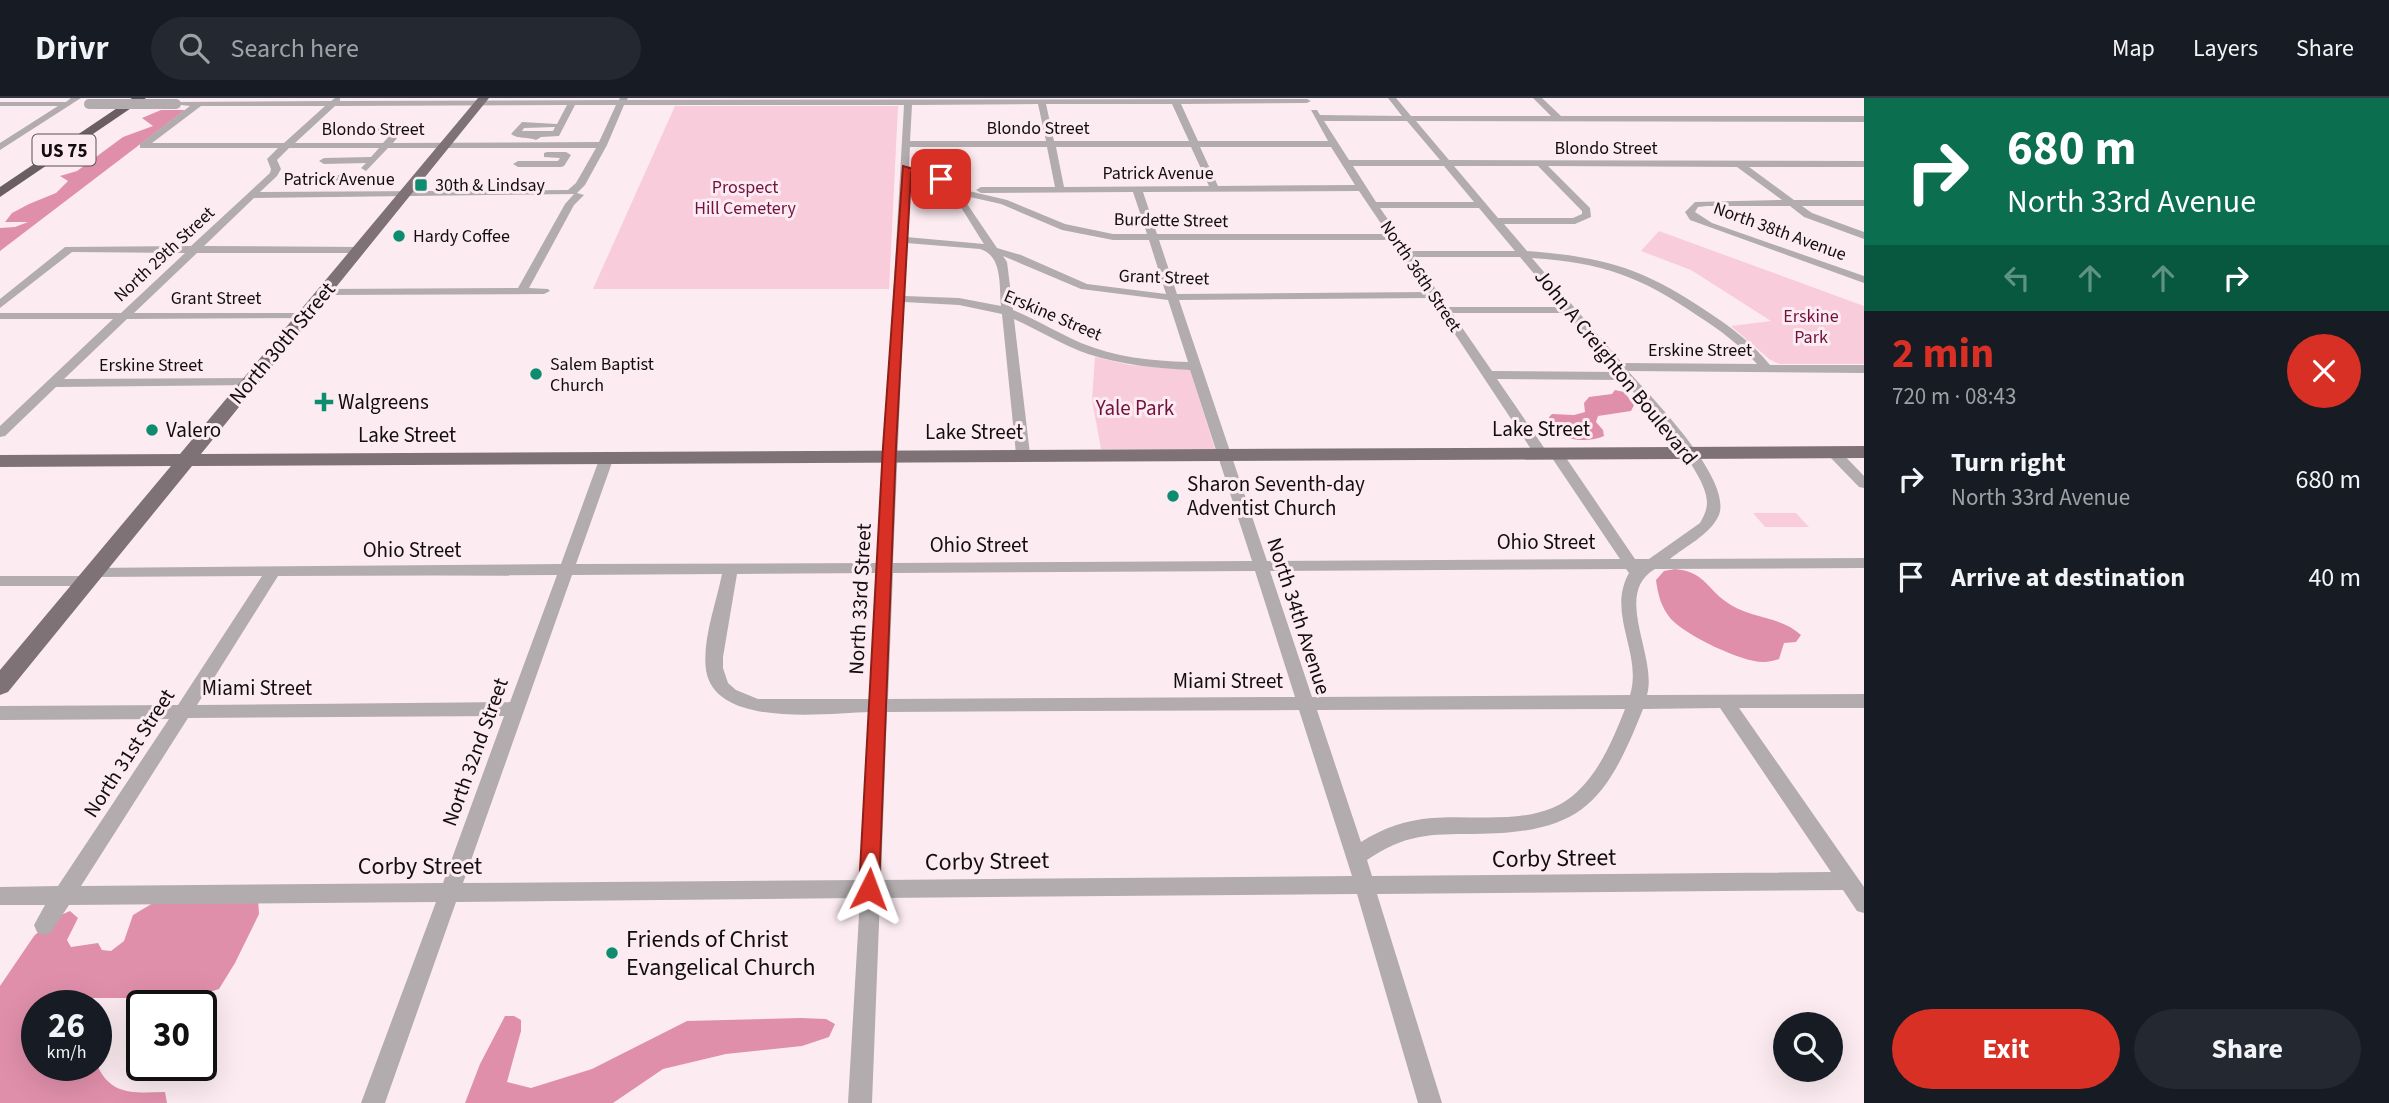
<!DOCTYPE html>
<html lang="en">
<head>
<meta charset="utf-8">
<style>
  body { margin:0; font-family:"Source Sans 3",sans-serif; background:#242831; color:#f1f3f6; height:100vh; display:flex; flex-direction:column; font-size:26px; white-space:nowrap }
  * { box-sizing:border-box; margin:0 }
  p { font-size:23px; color:#9ea1a6 }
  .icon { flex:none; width:38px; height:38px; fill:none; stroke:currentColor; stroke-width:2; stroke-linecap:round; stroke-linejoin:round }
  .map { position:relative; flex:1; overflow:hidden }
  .sheet { display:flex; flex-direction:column; background:#171b24; width:525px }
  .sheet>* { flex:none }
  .guide { background:#0b6e4f; color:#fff; overflow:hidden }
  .fabs { position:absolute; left:1773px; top:914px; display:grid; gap:14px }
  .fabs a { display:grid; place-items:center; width:70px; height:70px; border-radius:50%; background:#171b24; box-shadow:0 7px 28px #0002; font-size:35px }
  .speed { position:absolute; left:21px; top:892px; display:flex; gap:14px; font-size:35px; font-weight:700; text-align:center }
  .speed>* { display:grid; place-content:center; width:91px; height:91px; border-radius:50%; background:#171b24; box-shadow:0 7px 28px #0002; line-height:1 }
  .speed small { font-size:18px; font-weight:400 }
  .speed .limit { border:4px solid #111; border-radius:10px; background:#fff; color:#111 }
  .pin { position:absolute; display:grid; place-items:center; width:60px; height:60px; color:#fff; margin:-30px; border-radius:14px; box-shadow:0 4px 10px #0006 }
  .me { position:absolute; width:77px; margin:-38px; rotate:3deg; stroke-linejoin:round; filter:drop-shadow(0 0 5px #0008) }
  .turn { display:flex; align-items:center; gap:24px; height:147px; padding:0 28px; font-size:32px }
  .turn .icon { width:91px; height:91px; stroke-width:2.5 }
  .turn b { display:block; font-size:49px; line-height:60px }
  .lanes { display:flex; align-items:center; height:66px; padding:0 28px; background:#0003; justify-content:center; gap:35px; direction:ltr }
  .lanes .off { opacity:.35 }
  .round { display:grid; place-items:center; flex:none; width:74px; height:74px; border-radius:37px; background:#242831 }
  .overview { display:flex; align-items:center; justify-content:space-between; height:119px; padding:0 28px }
  h1 { font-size:42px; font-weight:700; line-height:52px; color:#d93025 }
  .cta { display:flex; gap:14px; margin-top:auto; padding:14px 28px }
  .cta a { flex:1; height:80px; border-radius:42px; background:#d93025; color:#fff; font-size:28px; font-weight:700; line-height:80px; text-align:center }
  .cta a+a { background:#242831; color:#f1f3f6 }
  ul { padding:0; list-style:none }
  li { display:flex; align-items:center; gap:21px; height:98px; padding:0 28px }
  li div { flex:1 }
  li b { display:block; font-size:26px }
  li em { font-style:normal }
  header { display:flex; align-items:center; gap:42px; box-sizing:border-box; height:98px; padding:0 35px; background:#171b24; border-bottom:2px solid #363941 }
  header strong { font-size:33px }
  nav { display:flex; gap:38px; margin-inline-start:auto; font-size:24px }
  .search { width:490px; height:63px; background:#242831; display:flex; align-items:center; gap:18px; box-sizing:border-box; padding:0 24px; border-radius:38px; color:#9ea1a6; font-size:26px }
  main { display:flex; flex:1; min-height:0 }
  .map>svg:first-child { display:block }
</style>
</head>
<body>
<header>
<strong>Drivr</strong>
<div class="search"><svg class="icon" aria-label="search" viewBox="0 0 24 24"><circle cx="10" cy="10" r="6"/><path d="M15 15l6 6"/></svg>Search here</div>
<nav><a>Map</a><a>Layers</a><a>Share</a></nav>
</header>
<main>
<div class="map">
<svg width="1864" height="1005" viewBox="0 0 1864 1005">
  <rect width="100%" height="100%" fill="#fcecf1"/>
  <g fill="#f8ccda">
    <path d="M 675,8 L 898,8 L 889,191 L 593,191 Z"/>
    <path d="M 1659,133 L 1864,208 L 1864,266 L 1779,266 L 1769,261 L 1731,228 L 1771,223 L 1691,172 L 1641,153 Z"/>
    <path d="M 1095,259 L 1130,267 L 1190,272 L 1215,351 L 1101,351 L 1092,302 Z"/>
    <path d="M 1753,415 L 1796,415 L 1809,429 L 1765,429 Z"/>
  </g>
  <g fill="#e08fab">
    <path d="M 161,12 L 185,12 L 0,153 L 0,130 L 15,129 L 28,124 L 5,124 L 12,115 L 29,106 L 56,95 L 68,83 L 60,78 L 77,73 L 123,39 L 153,28 L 142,20 Z"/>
    <path d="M 1615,292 L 1624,294 L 1634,307 L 1631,313 L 1598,318 L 1596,324 L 1603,332 L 1604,338 C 1586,346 1552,343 1549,319 L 1552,316 L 1574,317 L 1585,314 L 1584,305 L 1589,299 L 1612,296 Z"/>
    <path d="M 1675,471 C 1704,474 1705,488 1725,503 C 1748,521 1779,517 1801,537 L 1796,544 L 1784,545 L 1779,561 C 1775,562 1769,564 1764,564 C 1743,565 1685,537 1671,521 C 1661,509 1658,497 1656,482 L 1664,473 Z"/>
    <path d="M 258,800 L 259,816 L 235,865 L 219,891 L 192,900 L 60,900 L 38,904 L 27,916 L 25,926 L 37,932 L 37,968 L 96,968 L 96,964 C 109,998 133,995 165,994 L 167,1005 L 0,1005 L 0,888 L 34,838 L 52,821 L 70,813 L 78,820 L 67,842 L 71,849 L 98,845 L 102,852 L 111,853 L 124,843 L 133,817 L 153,805 Z"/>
    <path d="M 505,918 L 514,918 L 521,922 L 521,933 L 507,984 L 531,990 L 592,971 L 687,923 L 801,920 L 826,921 L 835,926 L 829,939 L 802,948 L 726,956 L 663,971 L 613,1005 L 465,1005 L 480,966 Z"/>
  </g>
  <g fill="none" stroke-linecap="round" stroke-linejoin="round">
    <g fill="#b2acae" fill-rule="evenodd">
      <path d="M 71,0 L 81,0 L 0,52 L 0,45 L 58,8 L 0,8 L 0,4 L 66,4 Z"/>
      <path d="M 335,0 L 340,0 L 340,3 L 619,2 L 620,0 L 628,0 L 627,2 L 1307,1 L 1311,3 L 1307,5 L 1181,6 L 1198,43 L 1328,43 L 1311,12 L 1317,12 L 1320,17 L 1402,18 L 1388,0 L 1396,0 L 1411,18 L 1551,18 L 1533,0 L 1542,0 L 1561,18 L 1864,18 L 1864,24 L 1416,23 L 1449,62 L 1864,63 L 1864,69 L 1749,69 L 1794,102 L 1864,102 L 1864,108 L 1802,108 L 1812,115 L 1864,134 L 1864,141 L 1804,119 L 1790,108 L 1707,108 L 1698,109 L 1695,114 L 1712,125 L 1864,178 L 1864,185 L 1690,122 L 1685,114 L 1695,104 L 1782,102 L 1737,69 L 1548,68 L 1590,110 L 1591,119 L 1575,126 L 1504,126 L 1527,153 C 1605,159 1643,170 1708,214 C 1731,229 1752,245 1770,267 L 1864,267 L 1864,275 L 1628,273 C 1651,299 1736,384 1718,419 C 1709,437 1686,448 1670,461 L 1864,460 L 1864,470 L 1655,471 C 1612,496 1658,558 1647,597 L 1864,596 L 1864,610 L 1739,610 L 1864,789 L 1864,815 L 1857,813 L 1843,792 L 1377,796 L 1442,1005 L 1418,1005 L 1357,796 L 880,800 L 872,1005 L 848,1005 L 860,800 L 456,804 L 385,1005 L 361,1005 L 436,804 L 69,807 L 51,834 L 44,837 L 37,834 L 34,827 L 45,807 L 0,807 L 0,789 L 58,788 L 169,621 L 0,622 L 0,608 L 178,607 L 262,478 L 94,479 L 86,474 L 89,470 L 561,466 L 600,359 L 607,355 L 614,359 L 576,466 L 878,465 L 904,7 L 624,7 L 607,47 L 585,87 L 577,95 L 584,97 L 574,107 L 529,190 L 548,191 L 550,193 L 544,196 L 324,197 L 318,194 L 324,191 L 518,190 L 565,106 L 574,96 L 254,100 L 204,148 L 359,149 L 364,152 L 359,155 L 197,155 L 134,215 L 305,215 L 311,218 L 309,220 L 127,221 L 64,281 L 250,280 L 256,284 L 254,287 L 56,289 L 5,338 L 0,339 L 0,328 L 113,221 L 0,221 L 0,215 L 121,215 L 185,155 L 72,154 L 0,210 L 0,201 L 65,149 L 191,148 L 270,75 L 271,71 L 267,61 L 278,50 L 140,50 L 140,46 L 190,8 L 172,6 L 173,4 L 331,3 ZM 1038,6 L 1046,43 L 910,43 L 912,7 ZM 1046,6 L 1172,6 L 1189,43 L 1054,43 ZM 567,7 L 557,26 L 522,24 L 511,36 C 517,41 529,39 536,42 L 541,39 L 559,38 L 575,7 L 616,7 L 599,44 L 393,45 L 407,28 L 403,25 L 395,31 L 340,29 L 336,32 L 340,35 L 391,36 L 383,45 L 295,45 L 335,8 ZM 201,8 L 325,8 L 284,45 L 152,45 ZM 1324,23 L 1407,23 L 1440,62 L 1349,62 ZM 555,29 L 553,33 L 522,33 L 524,30 ZM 910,49 L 1047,49 L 1055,89 L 981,89 L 976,92 L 981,95 L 1133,94 L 1147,136 L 1113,136 L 1065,126 L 1007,102 L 956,90 L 938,77 L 909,68 ZM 1056,49 L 1191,49 L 1209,88 L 1064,89 ZM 1200,49 L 1331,49 L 1355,87 L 1218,88 ZM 289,50 L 379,50 L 371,59 L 324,60 L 319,63 L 324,66 L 366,65 L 361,70 L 366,73 L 388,50 L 596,50 L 576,85 L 568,92 L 260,94 L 277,78 L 281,71 L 277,62 ZM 1353,68 L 1444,68 L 1474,104 L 1376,104 ZM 1454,68 L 1538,68 L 1582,113 L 1582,116 L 1573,120 L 1498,120 ZM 909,74 C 955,88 959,108 984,146 L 906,139 ZM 1359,93 L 1388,136 L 1157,136 L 1143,94 ZM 961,97 L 1001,106 L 1062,132 L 1113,142 L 1149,142 L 1166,196 L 1087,186 L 1021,157 L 997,150 ZM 1380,110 L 1479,110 L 1515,153 L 1410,153 ZM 1159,142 L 1392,142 L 1426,194 L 1177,196 ZM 906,145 L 980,151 C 1003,158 999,188 1001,208 L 959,200 L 904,198 ZM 1003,158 L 1081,191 L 1168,202 L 1188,264 C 1151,263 1115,259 1081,245 C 1058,235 1037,222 1013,212 L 1007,164 ZM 1414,159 L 1520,159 L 1562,209 L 1448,209 ZM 1532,160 C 1603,165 1640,178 1698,218 C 1720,232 1740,247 1757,266 L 1622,265 ZM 1431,200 L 1535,357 L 1540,358 L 1547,354 L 1497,281 L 1623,282 C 1644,307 1707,373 1707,404 C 1707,412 1704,418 1700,425 L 1649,461 L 1635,461 L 1560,351 L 1555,350 L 1548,354 L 1620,461 L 1267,463 L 1179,202 ZM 904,204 L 959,207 L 1002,216 L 1016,356 L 1023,360 L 1030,356 L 1014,221 C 1039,232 1062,247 1088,256 C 1121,267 1156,270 1190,272 L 1252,463 L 893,465 ZM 1452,215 L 1567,215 L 1616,274 L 1492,273 ZM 1626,471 L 1629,475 C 1606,516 1643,555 1630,597 L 1312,599 L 1270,473 ZM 1255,473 L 1295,599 L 888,601 L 893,475 ZM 878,475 L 871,601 L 758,601 L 736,592 L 728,585 L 723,570 L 723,559 L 737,476 ZM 722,476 C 716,506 702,542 706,572 C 715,631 827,615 870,614 L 861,782 L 463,785 L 572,477 ZM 557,477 L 510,604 L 197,607 L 278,478 ZM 1720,610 L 1831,774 L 1372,778 L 1367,762 C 1405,736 1430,736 1474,736 C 1581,735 1605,707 1643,611 ZM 1625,611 C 1614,639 1600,673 1577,694 C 1539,730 1479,716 1432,720 C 1406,722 1383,730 1361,744 L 1317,612 ZM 1299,612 L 1352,778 L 881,782 L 887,614 ZM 504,618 L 443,785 L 81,788 L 188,620 Z"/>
      <path d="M 547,54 L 566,54 L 571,57 L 564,68 L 561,69 L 518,69 L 513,66 L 518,63 L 558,63 L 560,60 L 544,59 L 544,55 Z"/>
      <path d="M 304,77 L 379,77 L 384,80 L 379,83 L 301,82 L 301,78 Z"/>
      <path d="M 1833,350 L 1838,351 L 1864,378 L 1864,390 L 1859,389 L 1828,357 L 1826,354 L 1828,351 Z"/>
      <path d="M 0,478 L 87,478 L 95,483 L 87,488 L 0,488 Z"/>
    </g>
    <path fill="#7e7276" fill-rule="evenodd" d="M 478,0 L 489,0 L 201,356 L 1864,348 L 1864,360 L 192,368 L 8,594 L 0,597 L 0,572 L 171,368 L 0,369 L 0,357 L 180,356 Z"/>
    <path fill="#6b5e62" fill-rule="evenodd" d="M 132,0 L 146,0 L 0,99 L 0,89 Z"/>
    <path stroke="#b2acae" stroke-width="10" d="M 89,6 L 176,6"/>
  </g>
  <path fill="#d93025" stroke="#8d1f18" stroke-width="2" d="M 903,68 L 946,81 L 941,84 L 911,75 L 896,349 L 879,791 L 876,798 L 869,800 L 862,798 L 859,791 L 883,349 Z"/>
  <g fill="#0d8c70" stroke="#fcecf1" stroke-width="2.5">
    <rect x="414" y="80" width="14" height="14" rx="3.5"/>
    <circle cx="399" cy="138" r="7"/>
    <circle cx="536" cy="276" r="7"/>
    <path d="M320.5 293.5h7v7h7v7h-7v7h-7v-7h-7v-7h7z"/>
    <circle cx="152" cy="332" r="7"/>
    <circle cx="1173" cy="398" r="7"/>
    <circle cx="612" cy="855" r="7"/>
  </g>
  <g text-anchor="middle" stroke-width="6" stroke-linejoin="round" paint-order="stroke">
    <g font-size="18" fill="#120d0f" stroke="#fcecf1">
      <text x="1038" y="36">Blondo Street</text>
      <text x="373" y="37">Blondo Street</text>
      <text x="1606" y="56">Blondo Street</text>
      <text x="1158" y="81">Patrick Avenue</text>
      <text x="339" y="87">Patrick Avenue</text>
      <text transform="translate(1171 122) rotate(1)" y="6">Burdette Street</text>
      <text transform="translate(1780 133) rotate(20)" y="6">North 38th Avenue</text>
      <text transform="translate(164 156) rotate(-43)" y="6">North 29th Street</text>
      <text transform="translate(1421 178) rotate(56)" y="6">North 36th Street</text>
      <text transform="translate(1164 179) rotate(2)" y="6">Grant Street</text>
      <text x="216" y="206">Grant Street</text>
      <text transform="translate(1053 217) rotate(23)" y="6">Erskine Street</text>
      <text x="1700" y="258">Erskine Street</text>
      <text x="151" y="273">Erskine Street</text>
    </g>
    <g font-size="18" fill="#120d0f" stroke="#fcecf1" text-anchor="start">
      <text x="435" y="93">30th &amp; Lindsay</text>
      <text x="413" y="144">Hardy Coffee</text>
      <text x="550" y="272">Salem Baptist<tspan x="550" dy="21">Church</tspan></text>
    </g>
    <g font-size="18" fill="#71113f" stroke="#fcecf1">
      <text x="745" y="95">Prospect<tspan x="745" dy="21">Hill Cemetery</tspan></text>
      <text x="1811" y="224">Erskine<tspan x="1811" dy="21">Park</tspan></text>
    </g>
    <rect fill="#fcecf1" stroke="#585053" stroke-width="2" x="32.5" y="36.5" width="63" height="31" rx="5"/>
    <g font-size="19" font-weight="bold" fill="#120d0f">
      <text x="64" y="59">US 75</text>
    </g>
    <g font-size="21" fill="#120d0f" stroke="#fcecf1">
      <text transform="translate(282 245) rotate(-50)" y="7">North 30th Street</text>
      <text transform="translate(1616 269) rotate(51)" y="7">John A Creighton Boulevard</text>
      <text x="1541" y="338">Lake Street</text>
      <text x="974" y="341">Lake Street</text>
      <text x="407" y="344">Lake Street</text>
      <text x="1546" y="451">Ohio Street</text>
      <text x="979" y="454">Ohio Street</text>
      <text x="412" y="459">Ohio Street</text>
      <text transform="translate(860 501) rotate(-87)" y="7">North 33rd Street</text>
      <text transform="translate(1299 518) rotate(72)" y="7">North 34th Avenue</text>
      <text x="1228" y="590">Miami Street</text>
      <text x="257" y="597">Miami Street</text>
      <text transform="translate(475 654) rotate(-70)" y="7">North 32nd Street</text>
      <text transform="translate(129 655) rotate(-57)" y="7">North 31st Street</text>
    </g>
    <g font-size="21" fill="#120d0f" stroke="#fcecf1" text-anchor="start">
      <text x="338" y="311">Walgreens</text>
      <text x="166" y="339">Valero</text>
      <text x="1187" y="393">Sharon Seventh-day<tspan x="1187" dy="24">Adventist Church</tspan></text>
    </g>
    <g font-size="21" fill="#71113f" stroke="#fcecf1">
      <text x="1135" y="317">Yale Park</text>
    </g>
    <g font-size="24" fill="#120d0f" stroke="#fcecf1">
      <text transform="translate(1554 760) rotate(-1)" y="8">Corby Street</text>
      <text transform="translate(987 763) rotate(-1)" y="8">Corby Street</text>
      <text x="420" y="776">Corby Street</text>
    </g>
    <g font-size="24" fill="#120d0f" stroke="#fcecf1" text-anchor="start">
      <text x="626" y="849">Friends of Christ<tspan x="626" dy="28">Evangelical Church</tspan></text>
    </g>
  </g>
</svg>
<div class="fabs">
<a><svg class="icon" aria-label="search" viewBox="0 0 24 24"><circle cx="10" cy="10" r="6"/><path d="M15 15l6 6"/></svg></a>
</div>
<div class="speed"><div>26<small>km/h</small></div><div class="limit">30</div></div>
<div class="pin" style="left:941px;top:81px;background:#d93025"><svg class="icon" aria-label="arrive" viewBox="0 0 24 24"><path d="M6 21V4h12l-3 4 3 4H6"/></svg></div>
<svg class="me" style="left:869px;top:791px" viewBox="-20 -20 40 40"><path d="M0-17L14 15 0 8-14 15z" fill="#d93025" stroke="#fff" stroke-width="4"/></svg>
</div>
<section class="sheet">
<div class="guide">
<div class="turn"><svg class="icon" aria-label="right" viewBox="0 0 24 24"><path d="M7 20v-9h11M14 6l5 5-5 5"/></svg><div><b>680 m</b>North 33rd Avenue</div></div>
<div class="lanes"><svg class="icon off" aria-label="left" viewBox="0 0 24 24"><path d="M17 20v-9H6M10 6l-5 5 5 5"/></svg><svg class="icon off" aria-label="ahead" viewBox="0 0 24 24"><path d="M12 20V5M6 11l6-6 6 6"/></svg><svg class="icon off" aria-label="ahead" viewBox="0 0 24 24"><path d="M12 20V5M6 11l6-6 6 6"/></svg><svg class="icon" aria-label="right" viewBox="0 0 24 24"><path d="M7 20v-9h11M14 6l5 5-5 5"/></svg></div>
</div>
<div class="overview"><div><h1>2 min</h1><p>720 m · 08:43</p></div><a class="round" style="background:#d93025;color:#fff"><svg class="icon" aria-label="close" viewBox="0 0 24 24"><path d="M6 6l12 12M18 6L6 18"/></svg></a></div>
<ul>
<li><svg class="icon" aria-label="right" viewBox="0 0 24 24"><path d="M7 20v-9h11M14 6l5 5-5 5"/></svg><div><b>Turn right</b><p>North 33rd Avenue</p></div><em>680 m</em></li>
<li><svg class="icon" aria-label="arrive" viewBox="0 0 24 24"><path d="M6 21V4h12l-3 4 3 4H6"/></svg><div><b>Arrive at destination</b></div><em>40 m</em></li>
</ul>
<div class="cta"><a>Exit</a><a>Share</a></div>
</section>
</main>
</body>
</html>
